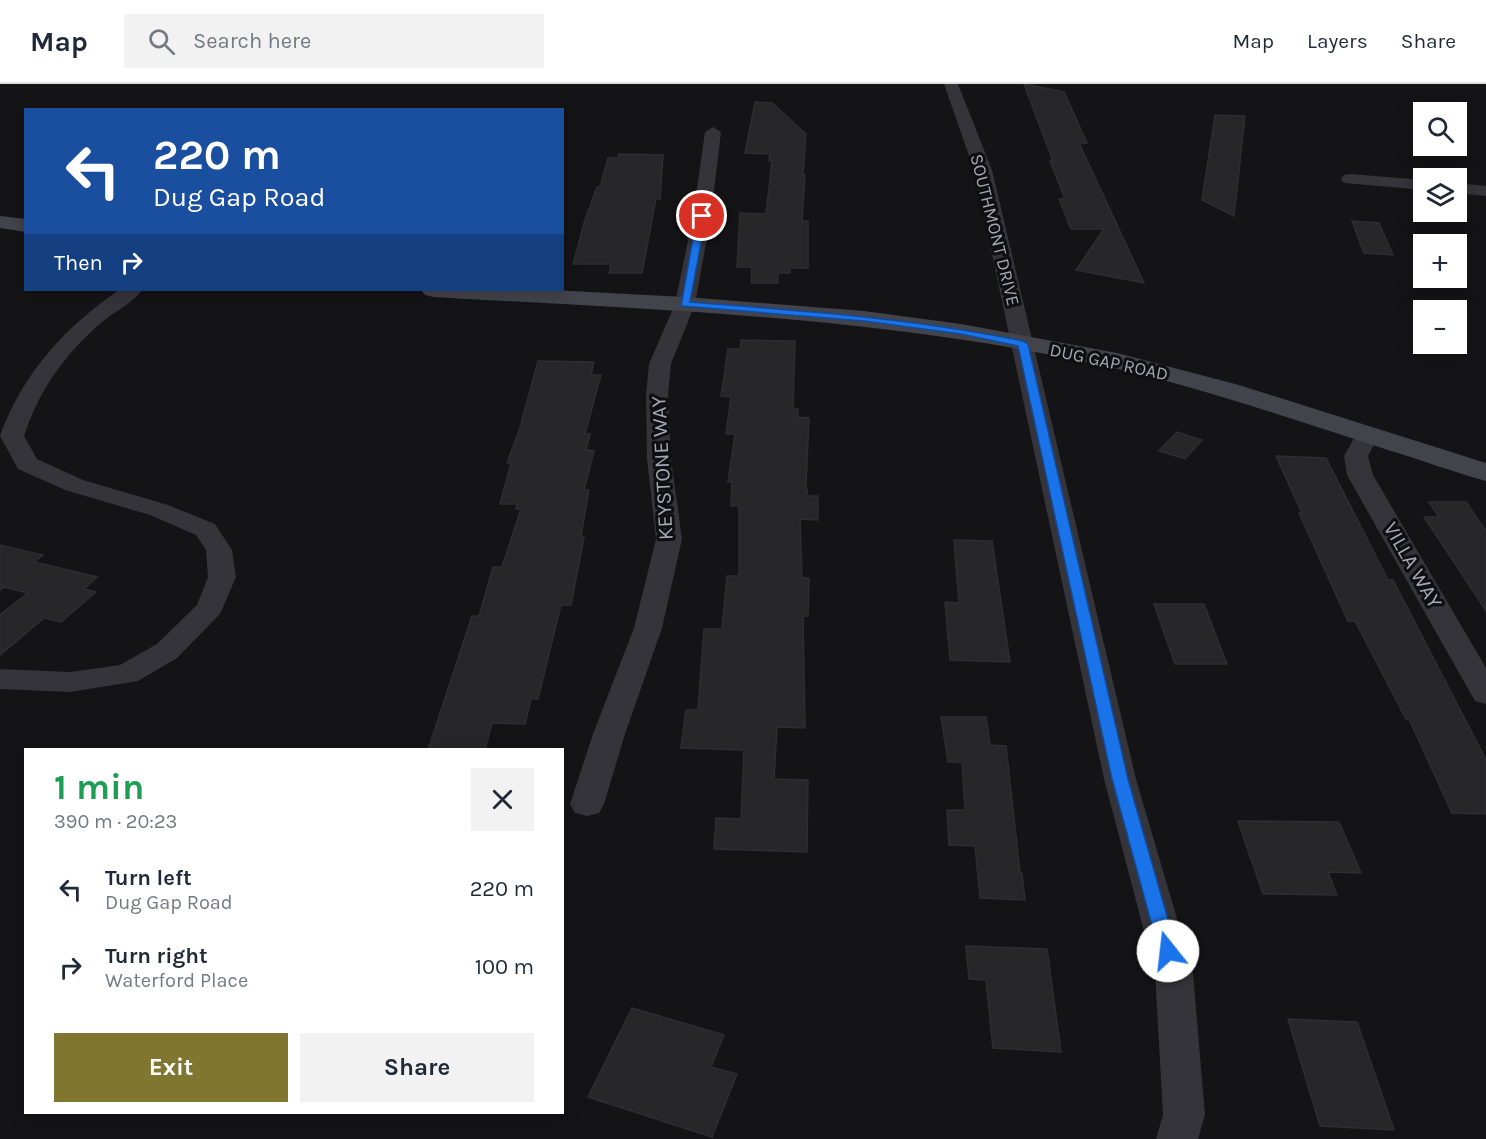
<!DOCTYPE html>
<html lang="en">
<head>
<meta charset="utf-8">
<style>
  body { margin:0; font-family:Karla,sans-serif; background:#f2f2f3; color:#1f2937; height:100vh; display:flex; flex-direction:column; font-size:22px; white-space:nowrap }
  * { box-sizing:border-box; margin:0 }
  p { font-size:20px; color:#747a83 }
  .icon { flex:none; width:33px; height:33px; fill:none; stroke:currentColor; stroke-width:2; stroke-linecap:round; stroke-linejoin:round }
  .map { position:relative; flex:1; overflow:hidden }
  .drawer { position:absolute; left:24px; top:664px; width:540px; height:366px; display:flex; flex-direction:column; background:#fff; border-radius:0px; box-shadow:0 3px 15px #0003 }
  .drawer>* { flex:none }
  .hud { position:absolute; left:24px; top:24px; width:540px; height:183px; border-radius:0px; box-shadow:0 3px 15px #0003; background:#1a4fa0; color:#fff; overflow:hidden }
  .fabs { position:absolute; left:1413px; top:18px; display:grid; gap:12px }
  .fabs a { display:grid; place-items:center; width:54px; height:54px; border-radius:0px; background:#fff; box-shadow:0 3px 15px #0003; font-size:30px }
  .pin { position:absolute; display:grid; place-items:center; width:51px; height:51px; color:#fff; margin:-26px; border:3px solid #fff; border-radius:50%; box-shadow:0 2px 6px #0007 }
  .me { position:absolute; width:66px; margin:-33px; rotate:344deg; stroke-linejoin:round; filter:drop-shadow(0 0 4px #0008) }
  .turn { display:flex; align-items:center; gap:21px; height:126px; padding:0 30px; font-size:27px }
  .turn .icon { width:78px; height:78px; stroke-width:2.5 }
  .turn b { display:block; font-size:42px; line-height:51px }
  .then { display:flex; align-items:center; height:57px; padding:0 30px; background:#0003; gap:12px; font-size:22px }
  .round { display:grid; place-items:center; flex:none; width:63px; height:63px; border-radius:0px; background:#f2f2f3 }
  .head { display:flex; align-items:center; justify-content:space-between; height:102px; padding:0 30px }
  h1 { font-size:36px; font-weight:700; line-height:45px; color:#1e9e55 }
  .cta { display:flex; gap:12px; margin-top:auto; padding:12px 30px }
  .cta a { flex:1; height:69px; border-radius:0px; background:#817630; color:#fff; font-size:24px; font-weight:700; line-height:69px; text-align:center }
  .cta a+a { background:#f2f2f3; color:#1f2937 }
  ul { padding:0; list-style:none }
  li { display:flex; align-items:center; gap:18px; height:78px; padding:0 30px }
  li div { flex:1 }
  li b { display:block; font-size:22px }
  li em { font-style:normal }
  header { display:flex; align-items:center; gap:36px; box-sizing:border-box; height:84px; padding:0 30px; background:#fff; border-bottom:2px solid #e0e1e3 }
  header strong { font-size:28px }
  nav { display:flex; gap:33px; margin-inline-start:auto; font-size:21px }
  .search { width:420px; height:54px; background:#f2f2f3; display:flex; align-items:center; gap:15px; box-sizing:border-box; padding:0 21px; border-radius:0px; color:#747a83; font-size:22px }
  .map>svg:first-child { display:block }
</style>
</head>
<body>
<header>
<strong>Map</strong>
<div class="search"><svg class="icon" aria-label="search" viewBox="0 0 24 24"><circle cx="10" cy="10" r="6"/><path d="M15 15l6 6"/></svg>Search here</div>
<nav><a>Map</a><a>Layers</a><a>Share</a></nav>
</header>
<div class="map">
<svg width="1486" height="1055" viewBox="0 0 1486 1055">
  <rect width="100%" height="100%" fill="#141315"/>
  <g fill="#272629" stroke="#2e2d31" stroke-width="1.5">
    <path d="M 1024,0 L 1064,8 L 1087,59 L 1079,59 L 1144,199 L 1076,186 L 1104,145 L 1071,145 L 1059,115 L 1065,115 L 1050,77 L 1053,77 Z"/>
    <path d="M 755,18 L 772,19 L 806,50 L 803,91 L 805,91 L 802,137 L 808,137 L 808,184 L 790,184 L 790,189 L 778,189 L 778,199 L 751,199 L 752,183 L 737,183 L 740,129 L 766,130 L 772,77 L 769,77 L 770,70 L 745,69 Z"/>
    <path d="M 1215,31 L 1245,32 L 1234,132 L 1202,116 Z"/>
    <path d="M 619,70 L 663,71 L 660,115 L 656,115 L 642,189 L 609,189 L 611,180 L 573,180 L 584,139 L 597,103 L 600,103 L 608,74 L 617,74 Z"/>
    <path d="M 1352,137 L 1379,139 L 1393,171 L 1364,169 Z"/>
    <path d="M 741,256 L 795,257 L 793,325 L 798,325 L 798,333 L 809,334 L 806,401 L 808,412 L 818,412 L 818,436 L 800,435 L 802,494 L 809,494 L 808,532 L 803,532 L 805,644 L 777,643 L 774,695 L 808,696 L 807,768 L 714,765 L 716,734 L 741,735 L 744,666 L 681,664 L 686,626 L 698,626 L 704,545 L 722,545 L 727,492 L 739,492 L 739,422 L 731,422 L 732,398 L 728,398 L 735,350 L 726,350 L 731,313 L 721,312 L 728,265 L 740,265 Z"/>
    <path d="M 538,277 L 594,278 L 591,291 L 601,291 L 585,350 L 590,350 L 586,366 L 594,367 L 584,406 L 589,406 L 581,452 L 584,453 L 571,521 L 561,521 L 538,615 L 531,615 L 525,640 L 492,639 L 485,666 L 428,666 L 472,532 L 479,532 L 493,483 L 502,483 L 521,425 L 516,425 L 517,420 L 500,420 L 511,379 L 507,379 L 519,347 Z"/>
    <path d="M 1177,348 L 1202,356 L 1185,375 L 1159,367 Z"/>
    <path d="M 1276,372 L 1326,374 L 1388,496 L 1393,496 L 1486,676 L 1486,730 L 1452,729 L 1409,635 L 1406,635 L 1355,537 L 1348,537 L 1299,429 L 1302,429 Z"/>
    <path d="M 1429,418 L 1466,418 L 1486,447 L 1486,527 L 1424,433 L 1439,433 Z"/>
    <path d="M 954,456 L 992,457 L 1010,578 L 950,576 L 945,518 L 959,519 Z"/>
    <path d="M 0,461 L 43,471 L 34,478 L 97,493 L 84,505 L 96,508 L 61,538 L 44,534 L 0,571 L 0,531 L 28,509 L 4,503 L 0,506 Z"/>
    <path d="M 1154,520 L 1204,520 L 1227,580 L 1175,580 Z"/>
    <path d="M 941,633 L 986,633 L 990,661 L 1006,662 L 1020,788 L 1022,789 L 1025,816 L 980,814 L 975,762 L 949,761 L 947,726 L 965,726 L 962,678 L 948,678 Z"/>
    <path d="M 1238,737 L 1339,738 L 1361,789 L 1328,788 L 1337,811 L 1263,810 Z"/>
    <path d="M 966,862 L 1047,865 L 1061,968 L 993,964 L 986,896 L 969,895 Z"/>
    <path d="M 632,924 L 724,951 L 711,983 L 737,990 L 712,1053 L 588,1013 Z"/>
    <path d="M 1288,935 L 1357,938 L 1394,1046 L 1320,1042 Z"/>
  </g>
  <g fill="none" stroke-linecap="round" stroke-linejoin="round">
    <g fill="#34343a" fill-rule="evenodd">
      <path d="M 944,0 L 958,0 L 992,86 L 1136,695 L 1193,889 L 1205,1031 L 1198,1055 L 1156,1055 L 1163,1031 L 1155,889 L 1104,695 L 974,86 Z"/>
      <path d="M 713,43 L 721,48 L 711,132 L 695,220 L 671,280 L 668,311 L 671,375 L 682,455 L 662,544 L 625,650 L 604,720 L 599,729 L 587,732 L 575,729 L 570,720 L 593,650 L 634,544 L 656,455 L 647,375 L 646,311 L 649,280 L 675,220 L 693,132 L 705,48 Z"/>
      <path d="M 1350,90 L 1424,96 L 1424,106 L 1344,99 L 1341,95 L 1344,91 Z"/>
      <path d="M 1456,99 L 1486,102 L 1486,112 L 1456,109 Z"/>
      <path d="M 119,206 L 142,206 C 133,219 114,228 102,238 C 65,270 39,306 24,352 L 37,375 L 83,396 L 168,421 L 215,440 L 232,466 L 236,493 L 220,530 L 177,574 L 138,597 L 70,608 L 0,605 L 0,585 L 70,588 L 120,581 L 157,560 L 197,521 L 208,493 L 206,466 L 196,451 L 150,431 L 65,406 L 18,385 L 0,352 C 22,290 65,243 119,206 Z"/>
      <path d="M 1367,344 L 1375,346 L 1379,351 L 1368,372 L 1373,391 L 1486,584 L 1486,620 L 1475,617 L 1471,610 L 1347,391 L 1344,372 L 1359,346 Z"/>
    </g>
    <g fill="#42434b" fill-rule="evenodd">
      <path d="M 0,132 L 26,135 L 26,148 L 0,144 Z"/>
      <path d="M 421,206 L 552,206 L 685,213 L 864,227 L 961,240 L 1117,269 L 1239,301 L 1486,379 L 1486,397 C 1453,388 1421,376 1388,366 C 1297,337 1207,305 1114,284 C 890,233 662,226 433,213 L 425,211 Z"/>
    </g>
  </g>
  <path fill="#1a73e8" stroke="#114b97" stroke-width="1.5" d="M 702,129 L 706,132 L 690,218 C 802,227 913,234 1023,257 L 1028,260 L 1128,695 L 1177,867 L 1175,873 L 1168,875 L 1162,873 L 1159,867 L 1112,695 L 1018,262 L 961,250 L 864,237 L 681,222 L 697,132 Z"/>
  <g text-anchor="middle" stroke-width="6" stroke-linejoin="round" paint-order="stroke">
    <g font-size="18" fill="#a5a7b6" stroke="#0f0e10">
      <text transform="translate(995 146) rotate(76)" y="6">SOUTHMONT DRIVE</text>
      <text transform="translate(1109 278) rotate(12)" y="6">DUG GAP ROAD</text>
    </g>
    <g font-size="21" fill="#a5a7b6" stroke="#0f0e10">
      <text transform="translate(662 384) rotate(-93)" y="7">KEYSTONE WAY</text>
      <text transform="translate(1413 481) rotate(60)" y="7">VILLA WAY</text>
    </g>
  </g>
</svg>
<div class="fabs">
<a><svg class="icon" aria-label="search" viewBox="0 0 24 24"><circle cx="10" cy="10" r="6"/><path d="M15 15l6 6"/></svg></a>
<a><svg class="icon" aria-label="layers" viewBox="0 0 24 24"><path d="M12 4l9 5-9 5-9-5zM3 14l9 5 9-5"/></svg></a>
<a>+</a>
<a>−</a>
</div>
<div class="pin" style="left:702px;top:132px;background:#d93025"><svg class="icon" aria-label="arrive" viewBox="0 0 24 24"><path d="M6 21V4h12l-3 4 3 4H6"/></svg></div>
<svg class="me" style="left:1168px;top:867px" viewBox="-20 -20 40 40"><circle r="19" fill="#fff"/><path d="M0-13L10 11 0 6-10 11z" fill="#1a73e8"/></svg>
<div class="hud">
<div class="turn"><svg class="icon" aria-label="left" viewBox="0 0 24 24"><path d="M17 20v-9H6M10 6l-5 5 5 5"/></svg><div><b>220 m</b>Dug Gap Road</div></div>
<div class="then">Then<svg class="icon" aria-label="right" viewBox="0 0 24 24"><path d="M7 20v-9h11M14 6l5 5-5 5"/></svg></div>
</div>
<section class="drawer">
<div class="head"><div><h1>1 min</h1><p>390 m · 20:23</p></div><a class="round"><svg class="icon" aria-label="close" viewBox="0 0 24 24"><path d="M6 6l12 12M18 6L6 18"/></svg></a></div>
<ul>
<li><svg class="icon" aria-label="left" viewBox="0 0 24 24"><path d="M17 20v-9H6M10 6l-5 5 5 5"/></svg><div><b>Turn left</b><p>Dug Gap Road</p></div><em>220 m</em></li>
<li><svg class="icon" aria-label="right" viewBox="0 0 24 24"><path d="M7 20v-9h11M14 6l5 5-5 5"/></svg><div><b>Turn right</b><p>Waterford Place</p></div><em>100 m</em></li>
</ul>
<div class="cta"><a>Exit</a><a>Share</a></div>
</section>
</div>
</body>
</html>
